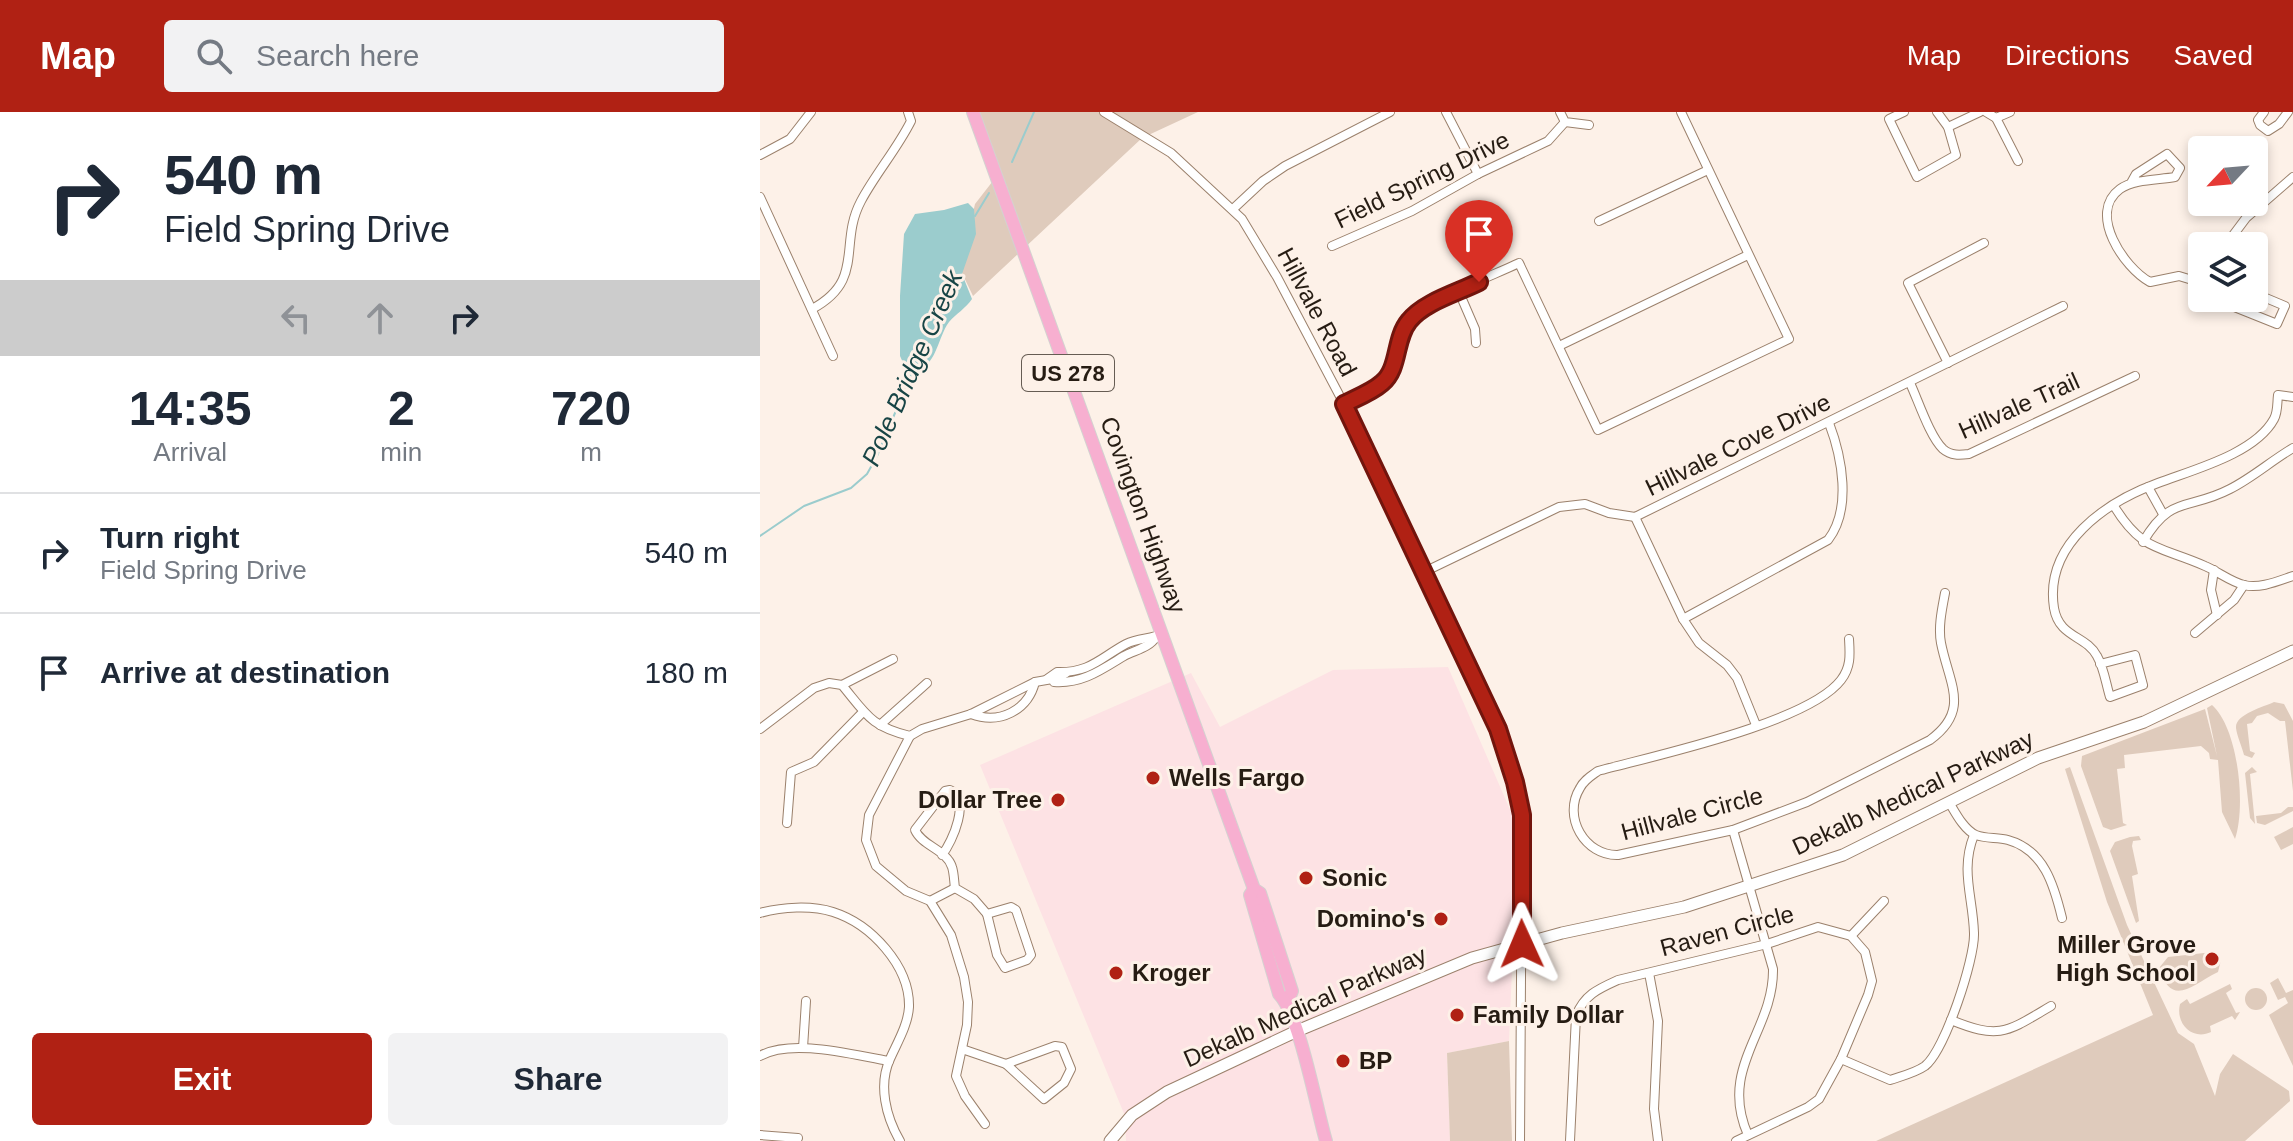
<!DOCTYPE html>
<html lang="en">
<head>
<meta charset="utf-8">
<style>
  body { margin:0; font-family:Helvetica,sans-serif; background:#f2f2f3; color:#1f2937; height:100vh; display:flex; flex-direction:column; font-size:30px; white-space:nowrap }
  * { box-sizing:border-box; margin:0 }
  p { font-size:26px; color:#747a83 }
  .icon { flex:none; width:44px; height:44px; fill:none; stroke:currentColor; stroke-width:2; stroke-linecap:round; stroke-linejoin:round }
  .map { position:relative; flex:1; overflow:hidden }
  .side { display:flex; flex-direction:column; background:#fff; width:760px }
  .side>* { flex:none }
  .guide { background:#fff; color:#1f2937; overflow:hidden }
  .needle { width:52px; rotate:244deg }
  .controls { position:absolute; left:1428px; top:24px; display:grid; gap:16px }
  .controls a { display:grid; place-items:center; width:80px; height:80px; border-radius:8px; background:#fff; box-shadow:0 4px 12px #0003; font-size:40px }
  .pin { position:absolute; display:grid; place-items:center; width:68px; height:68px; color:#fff; margin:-82px -34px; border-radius:50% 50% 50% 0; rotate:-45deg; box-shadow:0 0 8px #0007 }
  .pin .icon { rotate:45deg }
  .me { position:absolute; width:88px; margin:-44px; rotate:359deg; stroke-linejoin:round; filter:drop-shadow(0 0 6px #0008) }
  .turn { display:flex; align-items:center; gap:28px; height:168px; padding:0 32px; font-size:36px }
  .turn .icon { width:104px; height:104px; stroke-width:2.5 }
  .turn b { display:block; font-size:56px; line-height:68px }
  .lanes { display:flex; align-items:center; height:76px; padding:0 32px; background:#0003; justify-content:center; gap:40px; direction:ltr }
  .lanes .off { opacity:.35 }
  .eta { display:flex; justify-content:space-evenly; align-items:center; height:136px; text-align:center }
  .eta b { font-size:48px; font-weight:600; line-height:56px }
  .cta { display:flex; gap:16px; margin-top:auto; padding:16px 32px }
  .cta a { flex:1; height:92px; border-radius:8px; background:#b02114; color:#fff; font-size:32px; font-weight:600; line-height:92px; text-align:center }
  .cta a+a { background:#f2f2f3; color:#1f2937 }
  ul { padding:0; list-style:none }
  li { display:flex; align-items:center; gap:24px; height:120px; padding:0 32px; border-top:2px solid #e0e1e3 }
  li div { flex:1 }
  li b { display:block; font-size:30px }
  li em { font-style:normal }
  header { display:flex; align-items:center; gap:48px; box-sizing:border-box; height:112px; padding:0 40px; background:#b02114; color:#fff }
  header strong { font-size:38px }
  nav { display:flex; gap:44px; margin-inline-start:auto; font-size:28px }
  .search { width:560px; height:72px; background:#f2f2f3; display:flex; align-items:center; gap:20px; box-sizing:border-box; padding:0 28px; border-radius:8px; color:#747a83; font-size:30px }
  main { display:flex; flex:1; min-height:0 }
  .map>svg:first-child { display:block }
</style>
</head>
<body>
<header>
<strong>Map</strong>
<div class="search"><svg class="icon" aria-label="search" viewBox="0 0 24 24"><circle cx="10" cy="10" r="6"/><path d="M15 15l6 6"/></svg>Search here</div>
<nav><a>Map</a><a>Directions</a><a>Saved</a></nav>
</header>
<main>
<section class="side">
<div class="guide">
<div class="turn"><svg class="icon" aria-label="right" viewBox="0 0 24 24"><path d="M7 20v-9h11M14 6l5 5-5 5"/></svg><div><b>540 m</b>Field Spring Drive</div></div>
<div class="lanes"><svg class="icon off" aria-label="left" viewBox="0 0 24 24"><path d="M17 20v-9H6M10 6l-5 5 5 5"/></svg><svg class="icon off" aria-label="ahead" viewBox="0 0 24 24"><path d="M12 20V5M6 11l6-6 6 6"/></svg><svg class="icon" aria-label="right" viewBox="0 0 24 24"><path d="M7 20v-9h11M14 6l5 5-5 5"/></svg></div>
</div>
<div class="eta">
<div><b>14:35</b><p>Arrival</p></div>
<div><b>2</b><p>min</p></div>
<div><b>720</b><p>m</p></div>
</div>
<ul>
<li><svg class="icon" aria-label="right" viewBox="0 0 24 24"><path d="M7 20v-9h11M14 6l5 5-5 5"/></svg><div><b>Turn right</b><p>Field Spring Drive</p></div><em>540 m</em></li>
<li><svg class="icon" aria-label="arrive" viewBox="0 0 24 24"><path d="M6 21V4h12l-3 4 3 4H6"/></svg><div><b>Arrive at destination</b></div><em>180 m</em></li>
</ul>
<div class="cta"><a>Exit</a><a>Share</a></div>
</section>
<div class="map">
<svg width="1533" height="1029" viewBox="0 0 1533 1029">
  <rect width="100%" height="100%" fill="#fdf1e8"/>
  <path fill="#fde2e4" d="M 688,555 L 758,716 L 749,929 L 687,941 L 690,1029 L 366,1029 L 365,1004 L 220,653 L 431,561 L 460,615 L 573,558 Z"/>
  <g fill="#dfcbbc">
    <path d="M 213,0 L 438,0 L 382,26 L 213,184 L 200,157 L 215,92 L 236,65 Z"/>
    <path d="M 1514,590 L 1524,592 L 1533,609 L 1533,679 L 1525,609 L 1520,609 L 1508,601 L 1497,604 L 1492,611 L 1487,612 L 1490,639 L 1495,641 L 1492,646 L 1484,643 C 1482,635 1477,624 1476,616 C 1475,602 1504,595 1514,590 Z"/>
    <path d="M 1452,593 C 1479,617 1486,696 1475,727 L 1462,700 L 1458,648 L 1450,647 L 1449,641 L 1441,634 L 1364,643 L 1365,656 L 1357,657 L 1363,711 L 1367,713 L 1351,718 L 1343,715 L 1321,654 L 1322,644 L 1445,597 L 1457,644 L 1447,596 Z"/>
    <path d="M 1310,655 L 1367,813 L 1418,921 L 1434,932 L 1455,984 L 1460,962 L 1473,942 L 1529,979 L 1530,989 L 1485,1029 L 1116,1029 L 1393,903 L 1347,790 L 1305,657 Z"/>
    <path d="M 1492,655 L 1497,660 L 1490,662 L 1495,712 L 1490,706 L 1485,661 Z"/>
    <path d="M 1528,695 L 1533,695 L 1533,699 L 1505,713 L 1497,711 L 1496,704 L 1521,701 Z"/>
    <path d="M 1533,715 L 1533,732 L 1521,738 L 1514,725 Z"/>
    <path d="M 1370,725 L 1379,724 L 1381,728 L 1373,729 L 1372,734 L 1378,762 L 1372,764 L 1379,809 L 1376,811 L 1350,739 L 1355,730 Z"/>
    <path d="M 1453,840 L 1461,848 L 1458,860 C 1430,874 1412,896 1399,856 L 1408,845 Z"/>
    <path d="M 1518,866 L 1526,881 L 1533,878 L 1533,954 L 1509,903 L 1528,891 L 1525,885 L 1518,888 L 1510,871 Z"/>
    <path d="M 1470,872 L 1472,877 L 1466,881 L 1476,901 L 1480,900 L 1475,908 L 1472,904 L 1450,914 L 1451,920 C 1433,929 1415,912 1420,892 L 1427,887 L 1430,892 Z"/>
    <circle cx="1496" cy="887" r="11"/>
    <path d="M 749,929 L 752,1029 L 690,1029 L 687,941 Z"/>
  </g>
  <path fill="#9bcccd" d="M 208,91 L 214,97 L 216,122 L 202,162 L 212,187 C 206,196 196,202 189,210 C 176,227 176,266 145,255 L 140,244 L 140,184 L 144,122 L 155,102 L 184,98 Z"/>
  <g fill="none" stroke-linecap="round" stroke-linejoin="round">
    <g stroke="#9bcccd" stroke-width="2">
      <path d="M 252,50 L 274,0"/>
      <path d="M 215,104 L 229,81"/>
      <path d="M 0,424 L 44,394 L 91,376 L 107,362 L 117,344 L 153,258"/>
    </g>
    <defs>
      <g id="street">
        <path d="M 344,0 L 411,41 L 482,107 L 517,165 L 584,292 L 738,617 L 755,670 L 762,703 L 760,1029"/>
        <path d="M 686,0 L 718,62"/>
        <path d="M 800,0 L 805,10 L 829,13"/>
        <path d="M 1144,0 L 1129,7 L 1157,65 L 1196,43 L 1188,15 L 1177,0"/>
        <path d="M 1226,0 L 1236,6 L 1250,0"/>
        <path d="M 1504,0 L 1498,8 L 1500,13 L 1508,19 L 1519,12 L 1528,0"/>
        <path d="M 1236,6 L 1258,49"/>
        <path d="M 1188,15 L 1220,0"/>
        <path d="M 0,43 L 30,27 L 51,0"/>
        <path d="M 1371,71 L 1376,62 L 1407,42 L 1420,56 L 1415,65 C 1398,68 1374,67 1360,77 C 1327,101 1364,156 1390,170 L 1419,164 L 1442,171"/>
        <path d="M 0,85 L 73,244"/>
        <path d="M 473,97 L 503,69 L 525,54 L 630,0"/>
        <path d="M 839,109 L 948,58"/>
        <path d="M 572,134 L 652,99 L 718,62 L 788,29 L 805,10"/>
        <path d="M 1465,134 L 1486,106 L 1533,65"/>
        <path d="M 699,180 L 715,217 L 716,231"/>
        <path d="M 1464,186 L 1467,192 L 1517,212 L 1525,194 L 1494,181"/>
        <path d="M 52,197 C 106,168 78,132 101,89 C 116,61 137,37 151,9 L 148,0"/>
        <path d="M 799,234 L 988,143"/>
        <path d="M 1188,251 L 1148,171 L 1224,131"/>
        <path d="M 1150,271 C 1158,288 1170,325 1183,337 C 1191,344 1200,343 1209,342 L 1375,264"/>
        <path d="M 584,292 C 596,286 612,280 622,271 C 640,256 634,227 649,209 C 667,188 732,164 759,151 L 838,318 L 1029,227 L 921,0"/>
        <path d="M 1388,375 L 1403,402"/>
        <path d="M 1354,394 C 1382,440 1400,434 1445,454 C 1457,459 1471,470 1484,473 C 1500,477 1518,469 1533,464"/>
        <path d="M 875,405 L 923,507 L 939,531 L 967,553 L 977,566 L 996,613"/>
        <path d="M 1383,430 C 1411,382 1428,399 1470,377 C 1492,366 1511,349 1533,336"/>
        <path d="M 1454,458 L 1451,478 L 1457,503"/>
        <path d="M 664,460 L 799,395 L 825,392 L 849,401 L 875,405 L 1303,194"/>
        <path d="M 923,507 L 1068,428 C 1092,397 1082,345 1069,311"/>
        <path d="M 1435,521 L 1474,488 L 1484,473"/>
        <path d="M 1089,527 C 1090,543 1091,555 1081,568 C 1048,611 893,644 838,659 C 831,664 824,668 820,676 C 802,705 825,744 858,743 L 973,718 L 1047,690 L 1170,628 C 1211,598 1189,572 1181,531 C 1178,515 1182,497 1185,481"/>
        <path d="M 1340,552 L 1375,543 L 1383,573 L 1350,585 C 1346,572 1344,556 1337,544 C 1326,523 1299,526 1294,496 C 1284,432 1346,390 1398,371 C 1432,358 1495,342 1514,307 C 1518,300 1517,291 1518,283 L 1533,285"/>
        <path d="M 287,567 L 297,560 C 330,561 340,546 366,532 C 378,526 391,527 402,522"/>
        <path d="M 294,570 C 322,572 341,558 364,544 C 375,538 389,536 396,525"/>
        <path d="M 82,573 L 133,547"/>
        <path d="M 211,602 C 240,613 268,598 275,570"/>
        <path d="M 120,613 L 167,571"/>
        <path d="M 0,617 L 54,576 L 69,571 L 82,573 C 106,602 111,615 150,624 L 162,617 L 211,602 L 275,570 L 298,566 L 306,561"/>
        <path d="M 150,624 L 109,703 L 106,728 L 116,754 L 146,779 L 170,789 L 191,823 L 204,865 L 208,890 L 207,913 L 196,964 L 205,984 L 225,1012"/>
        <path d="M 1189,690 C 1195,700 1204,718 1216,723 C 1226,727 1238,725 1248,728 C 1284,738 1294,773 1302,806"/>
        <path d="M 27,711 L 31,660 L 54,650 L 102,601"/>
        <path d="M 973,718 L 1013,857 C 1014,919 958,955 988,1023"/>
        <path d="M 182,743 C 193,729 211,687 190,678 L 185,679 L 155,718 C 162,734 187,738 192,755 C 194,761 194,769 195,776 L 214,787 L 227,802"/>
        <path d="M 170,789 L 195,776"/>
        <path d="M 251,795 L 256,798 L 271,843 L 267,848 L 245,856 L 237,843 L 227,802 Z"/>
        <path d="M 0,801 C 22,795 51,793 73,800 C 111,812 150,854 149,895 C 148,913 137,931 130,947 C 118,973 126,1005 140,1029"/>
        <path d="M 1091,824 L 1124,789"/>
        <path d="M 889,861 L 898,909 L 894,997 L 898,1029"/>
        <path d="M 1191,908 C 1240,928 1247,920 1291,894"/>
        <path d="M 295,934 L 302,935 L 311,957 L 304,971 L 284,987 L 246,952 Z"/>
        <path d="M 43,936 L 46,889"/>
        <path d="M 202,937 L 246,952"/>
        <path d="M 0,944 C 32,926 93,943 129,949"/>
        <path d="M 1081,947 L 1130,968 C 1142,964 1155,961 1165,954 C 1185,938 1215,847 1214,821 C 1213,785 1200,758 1214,723"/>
        <path d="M 0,1023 L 38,1026"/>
        <path d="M 810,1029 L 816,904 C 824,883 838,877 858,868 L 1007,832 L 1058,815 L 1091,824 L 1105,840 L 1112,869 L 1108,883 L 1081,947 L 1059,987 L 1048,995 L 976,1029"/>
      </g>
      <path id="secondary" d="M 350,1029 L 372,1003 L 407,980 L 537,919 L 712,846 L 802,821 L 924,795 L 1083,743 L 1278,646 L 1384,610 L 1533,539"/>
      <g id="primary">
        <path d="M 213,0 L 494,777 L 500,781 L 532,879 L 527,890"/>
        <path d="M 494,777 L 490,783 L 519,882 C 540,904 556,995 566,1029"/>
      </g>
    </defs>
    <use href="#street" stroke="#9b816c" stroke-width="10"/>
    <use href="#secondary" stroke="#9b816c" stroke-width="13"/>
    <use href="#primary" stroke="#d4d2d0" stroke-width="14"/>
    <use href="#street" stroke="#fff" stroke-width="8"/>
    <use href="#secondary" stroke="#fff" stroke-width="11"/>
    <use href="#primary" stroke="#f7afd0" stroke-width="12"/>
  </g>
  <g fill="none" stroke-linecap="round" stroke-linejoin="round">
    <defs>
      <path id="route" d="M 719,170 C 697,181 664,190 649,209 C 634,227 640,256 622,271 C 612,280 596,286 584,292 L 738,617 L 755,670 L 762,703 L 762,832"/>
    </defs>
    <use href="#route" stroke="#72150d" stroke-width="20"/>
    <use href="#route" stroke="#b02114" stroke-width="14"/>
  </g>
  <g fill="#b02114" stroke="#fdf1e8" stroke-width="3">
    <circle cx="393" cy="666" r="8"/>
    <circle cx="298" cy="688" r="8"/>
    <circle cx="546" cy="766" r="8"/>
    <circle cx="681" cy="807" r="8"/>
    <circle cx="1452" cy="847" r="8"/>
    <circle cx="356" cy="861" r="8"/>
    <circle cx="697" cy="903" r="8"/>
    <circle cx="583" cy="949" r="8"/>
  </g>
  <g text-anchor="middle" stroke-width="6" stroke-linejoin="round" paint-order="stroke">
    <rect fill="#fdf1e8" stroke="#665c53" stroke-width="2" x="262" y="243" width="92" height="36" rx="6"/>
    <g font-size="22" font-weight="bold" fill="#261c13">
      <text x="308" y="269">US 278</text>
    </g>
    <g font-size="24" fill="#261c13" stroke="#fdf1e8">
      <text transform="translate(662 68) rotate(-26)" y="8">Field Spring Drive</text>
      <text transform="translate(557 200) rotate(62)" y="8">Hillvale Road</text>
      <text transform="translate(1259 294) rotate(-24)" y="8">Hillvale Trail</text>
      <text transform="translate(978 333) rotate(-26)" y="8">Hillvale Cove Drive</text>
      <text transform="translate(383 403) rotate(70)" y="8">Covington Highway</text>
      <text transform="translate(1153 681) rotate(-25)" y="8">Dekalb Medical Parkway</text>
      <text transform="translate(932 702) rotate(-15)" y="8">Hillvale Circle</text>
      <text transform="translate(967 819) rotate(-15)" y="8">Raven Circle</text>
      <text transform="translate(545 895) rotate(-24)" y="8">Dekalb Medical Parkway</text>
    </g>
    <g font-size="24" font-weight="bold" fill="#261c13" stroke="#fdf1e8" text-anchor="start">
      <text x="409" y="674">Wells Fargo</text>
      <text x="282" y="696" text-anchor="end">Dollar Tree</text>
      <text x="562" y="774">Sonic</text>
      <text x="665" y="815" text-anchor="end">Domino's</text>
      <text x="1436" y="841" text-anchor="end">Miller Grove<tspan x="1436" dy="28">High School</tspan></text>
      <text x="372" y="869">Kroger</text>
      <text x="713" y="911">Family Dollar</text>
      <text x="599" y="957">BP</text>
    </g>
    <g font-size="26" font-style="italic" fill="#184546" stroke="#fdf1e8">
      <text transform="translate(152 256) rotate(-66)" y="9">Pole Bridge Creek</text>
    </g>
  </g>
</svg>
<div class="controls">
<a><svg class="needle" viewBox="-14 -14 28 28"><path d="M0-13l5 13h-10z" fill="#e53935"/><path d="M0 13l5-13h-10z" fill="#747a83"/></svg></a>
<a><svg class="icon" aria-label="layers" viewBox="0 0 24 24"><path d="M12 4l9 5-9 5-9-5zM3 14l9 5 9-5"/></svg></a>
</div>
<div class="pin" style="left:719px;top:170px;background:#d93025"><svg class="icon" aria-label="arrive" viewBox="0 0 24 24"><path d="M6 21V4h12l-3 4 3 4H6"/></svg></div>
<svg class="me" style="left:762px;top:832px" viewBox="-20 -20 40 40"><path d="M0-17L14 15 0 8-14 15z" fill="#b02114" stroke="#fff" stroke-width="4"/></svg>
</div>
</main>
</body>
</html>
